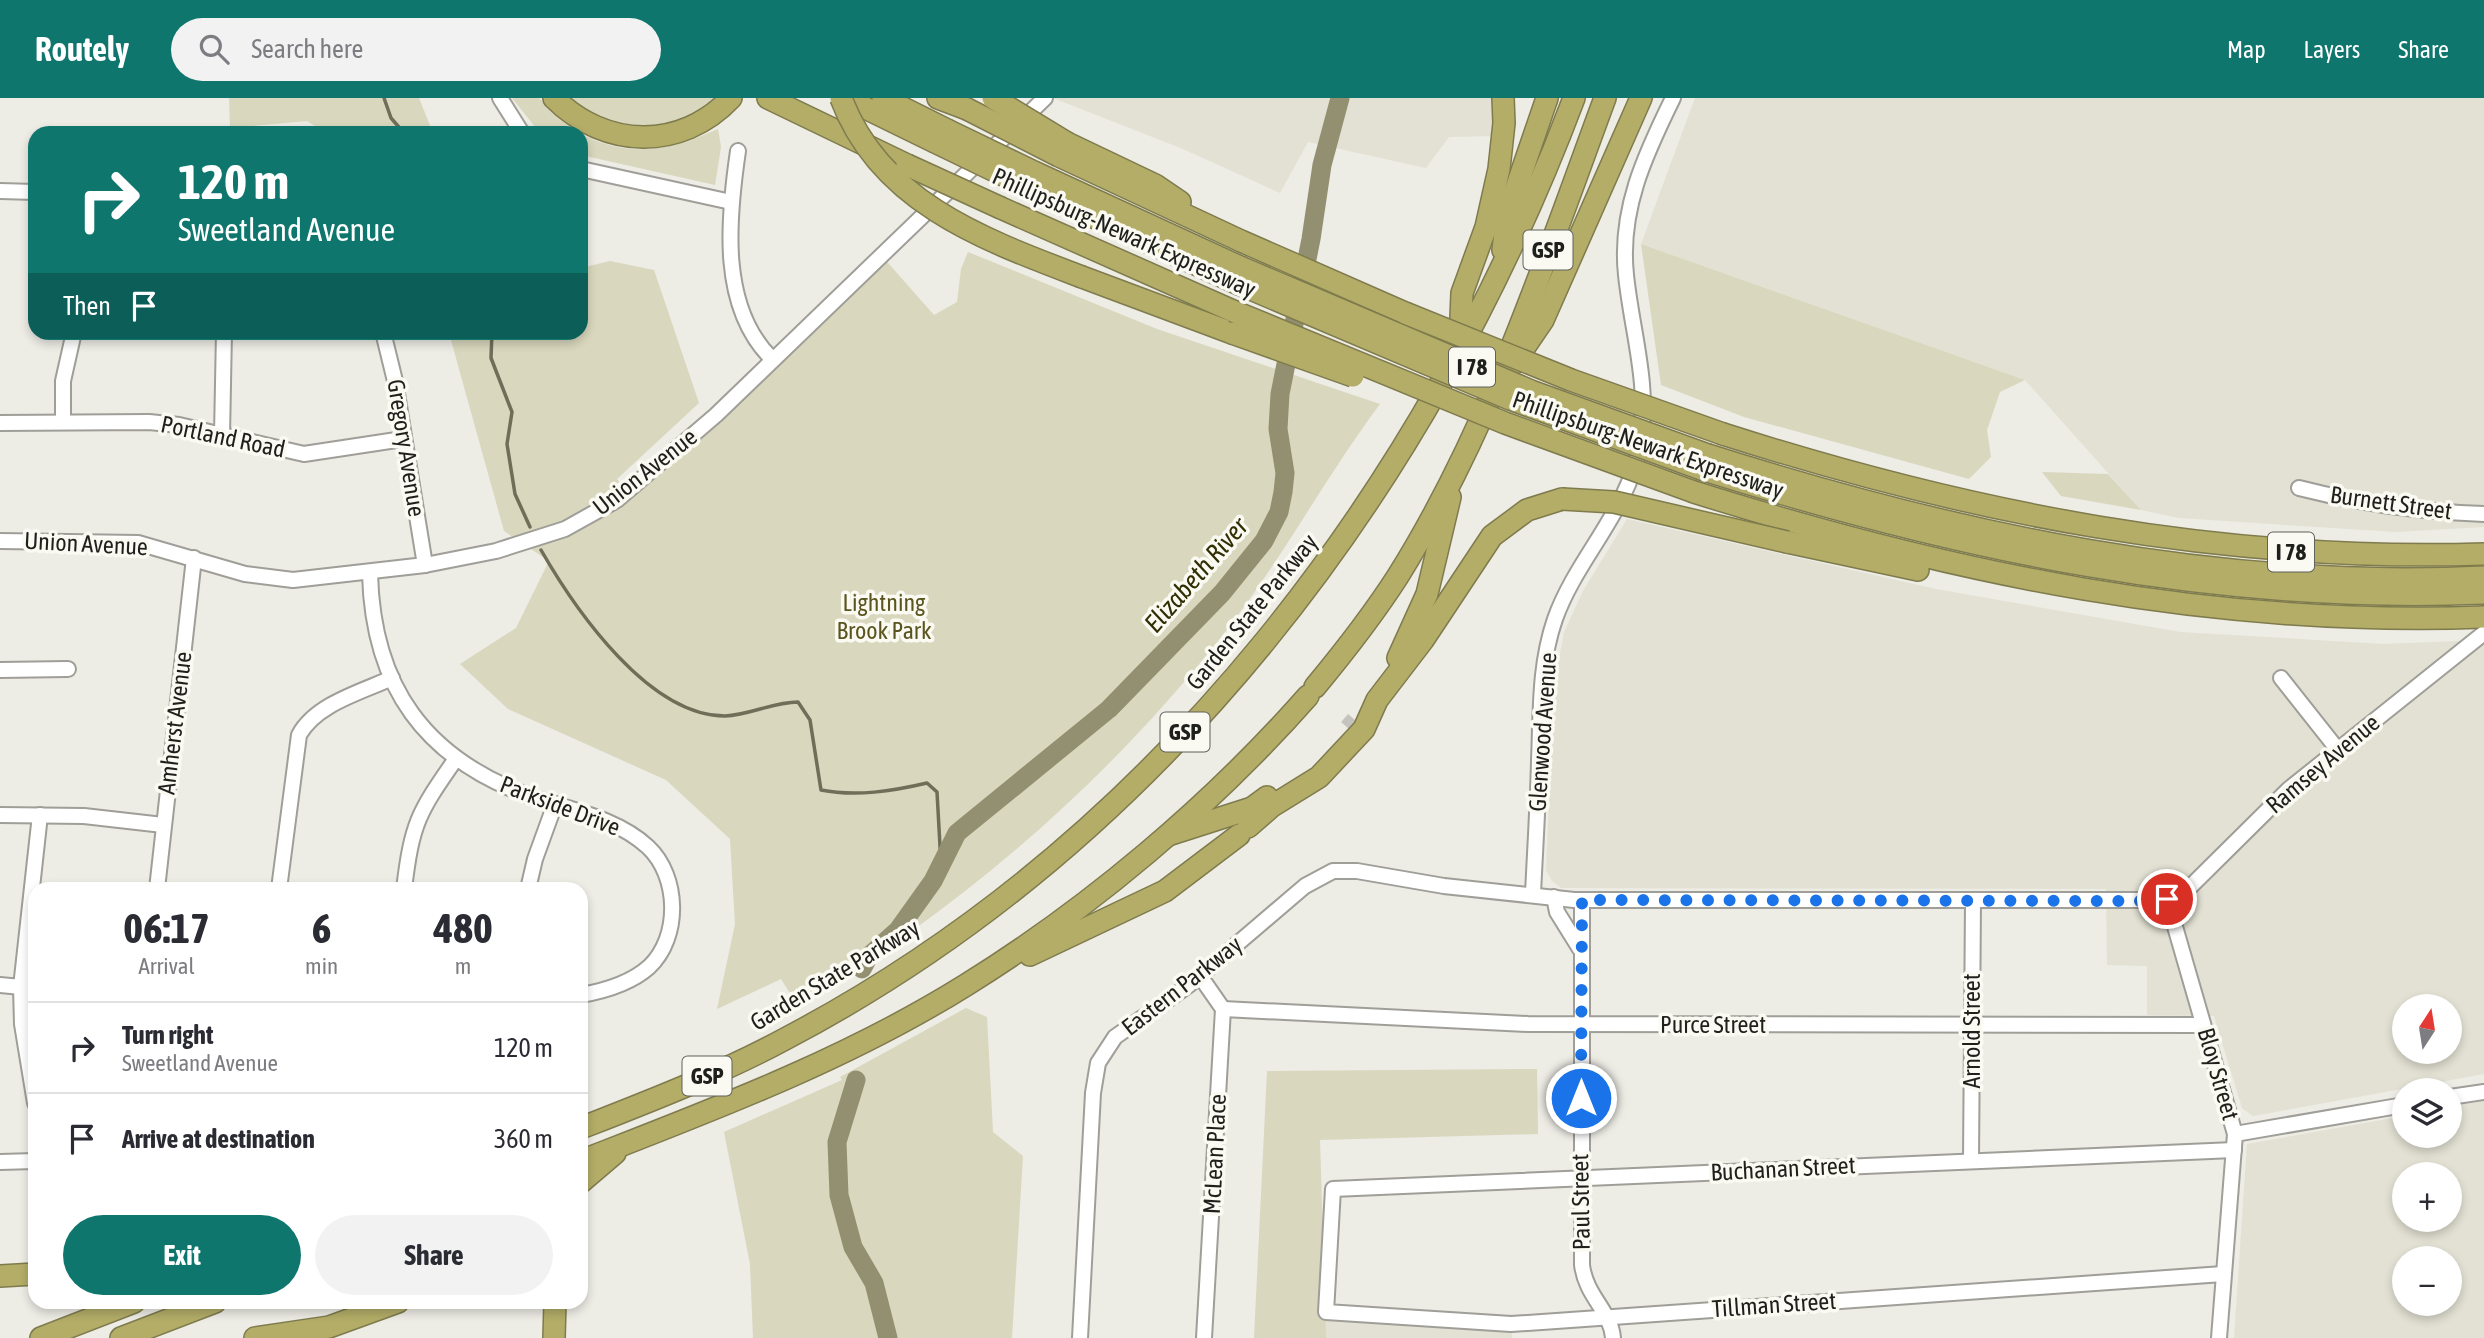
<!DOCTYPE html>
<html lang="en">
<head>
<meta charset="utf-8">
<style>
  body { margin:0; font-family:"Asap Condensed",sans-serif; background:#f2f2f3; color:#2b2b33; height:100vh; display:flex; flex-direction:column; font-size:26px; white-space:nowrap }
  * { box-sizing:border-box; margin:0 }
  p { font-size:23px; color:#7c7c81 }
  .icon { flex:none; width:38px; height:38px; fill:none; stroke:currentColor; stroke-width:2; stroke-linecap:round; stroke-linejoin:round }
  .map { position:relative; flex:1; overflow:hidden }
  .panel { position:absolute; left:28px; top:784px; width:560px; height:427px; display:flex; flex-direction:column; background:#fff; border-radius:21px; box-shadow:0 4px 10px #0003 }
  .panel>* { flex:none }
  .top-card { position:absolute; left:28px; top:28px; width:560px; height:214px; border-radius:21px; box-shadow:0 4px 10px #0003; background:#0f766e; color:#fff; overflow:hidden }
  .needle { width:46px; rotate:12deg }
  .fabs { position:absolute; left:2392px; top:896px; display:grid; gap:14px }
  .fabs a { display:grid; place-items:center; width:70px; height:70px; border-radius:50%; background:#fff; box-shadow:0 4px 10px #0003; font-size:35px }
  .pin { position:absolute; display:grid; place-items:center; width:60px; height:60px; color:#fff; margin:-30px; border:4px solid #fff; border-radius:50%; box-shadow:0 2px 7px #0007 }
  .me { position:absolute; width:77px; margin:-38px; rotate:0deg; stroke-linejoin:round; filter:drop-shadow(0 0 5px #0008) }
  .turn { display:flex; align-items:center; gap:24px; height:147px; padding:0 35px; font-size:32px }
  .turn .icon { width:91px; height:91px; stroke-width:2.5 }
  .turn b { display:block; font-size:49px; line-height:60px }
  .then { display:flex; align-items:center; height:66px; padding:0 35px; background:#0003; gap:14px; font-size:26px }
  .eta { display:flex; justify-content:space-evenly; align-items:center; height:119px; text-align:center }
  .eta b { font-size:42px; font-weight:700; line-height:49px }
  .button { display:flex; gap:14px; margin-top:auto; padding:14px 35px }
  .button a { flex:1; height:80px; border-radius:42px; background:#0f766e; color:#fff; font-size:28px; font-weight:700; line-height:80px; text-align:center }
  .button a+a { background:#f2f2f3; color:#2b2b33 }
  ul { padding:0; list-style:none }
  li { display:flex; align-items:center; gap:21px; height:91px; padding:0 35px; border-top:2px solid #e1e1e2 }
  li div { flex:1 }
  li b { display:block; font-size:26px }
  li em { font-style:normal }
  header { display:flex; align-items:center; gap:42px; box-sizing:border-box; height:98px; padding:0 35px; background:#0f766e; color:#fff }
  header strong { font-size:33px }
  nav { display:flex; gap:38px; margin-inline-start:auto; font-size:24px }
  .search { width:490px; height:63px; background:#f2f2f3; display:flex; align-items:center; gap:18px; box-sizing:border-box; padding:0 24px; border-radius:38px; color:#7c7c81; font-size:26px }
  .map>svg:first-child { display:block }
</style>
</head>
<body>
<header>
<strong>Routely</strong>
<div class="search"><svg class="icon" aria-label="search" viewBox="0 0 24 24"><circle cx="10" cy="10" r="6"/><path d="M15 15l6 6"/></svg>Search here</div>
<nav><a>Map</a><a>Layers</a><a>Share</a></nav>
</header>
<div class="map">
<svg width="2484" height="1240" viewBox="0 0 2484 1240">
  <rect width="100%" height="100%" fill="#edece5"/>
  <g fill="#e2e1d3" fill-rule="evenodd">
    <path d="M 1053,0 L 1493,0 L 1495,38 L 1449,39 L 1426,70 L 1308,44 L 1280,95 L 1183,51 Z"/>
    <path d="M 1695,0 L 2484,0 L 2484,429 L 2396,434 L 2179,420 L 2141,412 L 2025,282 L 1641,146 Z"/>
    <path d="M 1627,421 L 1936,491 L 2180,534 L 2384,546 L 2484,542 L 2484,976 L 2253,1018 L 2242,1010 L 2214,918 L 2147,917 L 2147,868 L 2107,867 L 2106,791 L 1561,790 L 1552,783 L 1546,772 L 1554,588 L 1564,534 L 1583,493 ZM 2404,908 L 2450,908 L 2450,954 L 2404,954 Z"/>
    <path d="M 2484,1003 L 2484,1240 L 2234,1240 L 2247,1046 L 2404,1018 L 2404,1038 L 2450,1038 L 2450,1009 ZM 2450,1076 L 2450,1122 L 2404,1122 L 2404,1076 ZM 2450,1160 L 2450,1206 L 2404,1206 L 2404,1160 Z"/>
    <path d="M 1326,1214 L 1511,1226 L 1512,1240 L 1322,1240 Z"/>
  </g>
  <g fill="#d9d7bd">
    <path d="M 229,0 L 419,0 L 433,35 L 326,35 L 307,23 L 230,30 Z"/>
    <path d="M 512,0 L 539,0 L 570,30 L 580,35 L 540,35 Z"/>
    <path d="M 565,0 L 718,0 C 692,25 647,38 612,28 C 597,24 579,8 565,0 Z"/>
    <path d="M 718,31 L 721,49 L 715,87 L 581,57 L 581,36 C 630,61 670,52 718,31 Z"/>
    <path d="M 1641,146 L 2025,282 L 2000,294 L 1987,332 L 1991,359 L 1969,381 L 1744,319 L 1661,287 Z"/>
    <path d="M 968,154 L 1157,231 L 1380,306 C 1324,381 1280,465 1222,538 C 1102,689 963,808 798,908 L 781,881 L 717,911 L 735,826 L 730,741 L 666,682 L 508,611 L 460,566 L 516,530 L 549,463 L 504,433 L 449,235 L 581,234 L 581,170 L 610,163 L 654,172 L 699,305 L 617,381 L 627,394 L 881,157 L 934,217 L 957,204 L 961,171 Z"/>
    <path d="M 2042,374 L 2108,376 L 2141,412 L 2061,398 Z"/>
    <path d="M 966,910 L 987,919 L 993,1034 L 1023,1058 L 1012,1240 L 753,1240 L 750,1166 L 724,1034 L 842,982 L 840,979 Z"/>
    <path d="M 1537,971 L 1538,1036 L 1320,1042 L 1326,1240 L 1254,1240 L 1267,973 Z"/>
  </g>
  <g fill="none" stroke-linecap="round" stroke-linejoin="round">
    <g stroke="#706e58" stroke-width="3.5">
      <path d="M 384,0 L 391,20 L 404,35"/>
      <path d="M 492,234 L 491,260 L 512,314 L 507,346 L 515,396 L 530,429"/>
      <path d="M 541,452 C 576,513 649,618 725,618 C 750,617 773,604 798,604 L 810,622 L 821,692 C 856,699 893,693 927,685 L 937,694 L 941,766"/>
    </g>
    <g stroke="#939071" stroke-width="19">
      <path d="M 862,871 L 869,858 L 898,832 L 933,783 L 957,735 L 1109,611 L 1222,495 L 1264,443 L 1279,414 L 1283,394 L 1285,375 L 1278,331 L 1280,296 L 1311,141 L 1322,67 L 1340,0"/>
      <path d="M 856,982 L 837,1044 L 839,1097 L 853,1149 L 874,1185 L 888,1240"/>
    </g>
    <path stroke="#c4c3bd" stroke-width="21" stroke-dasharray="21 10" stroke-linecap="butt" d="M 1349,631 L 1356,623"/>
    <defs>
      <g id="minor">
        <path d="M 500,0 L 522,35"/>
        <path d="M 738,53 C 728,121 719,209 772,261"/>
        <path d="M 581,71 L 731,104"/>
        <path d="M 0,93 L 35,94"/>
        <path d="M 383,234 L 395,283 L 425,467"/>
        <path d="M 63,324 L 63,283 L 74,234"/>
        <path d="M 0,325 L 149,324 L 179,327 L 304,356 L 403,341"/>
        <path d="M 222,337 L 224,234"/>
        <path d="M 2299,390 C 2361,406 2420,414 2484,416"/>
        <path d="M 0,443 L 138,445 L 245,476 L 293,482 L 425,467 L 496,453 L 565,431 L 617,402 L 716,317 L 1045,0"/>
        <path d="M 370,476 C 373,589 425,661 532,699 C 570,712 617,720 648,749 C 679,778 681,839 649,869 C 631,885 604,893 581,897"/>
        <path d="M 0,572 L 68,571"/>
        <path d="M 2281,580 L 2338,652"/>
        <path d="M 0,717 L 84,718 L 163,727"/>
        <path d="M 157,791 L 194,460"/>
        <path d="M 279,791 L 299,637 C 316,606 361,594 392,580"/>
        <path d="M 404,791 C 412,725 418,715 455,662"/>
        <path d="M 528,791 L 535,761 L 555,706"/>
        <path d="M 1533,796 C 1535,752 1538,707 1539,663 C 1541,615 1539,567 1555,521 C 1577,459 1630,412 1640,345 C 1650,286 1632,235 1626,177 C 1619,112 1645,57 1673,0"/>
        <path d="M 1554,799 L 1557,814 L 1580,851"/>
        <path d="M 2167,801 L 2235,1036 L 2219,1240"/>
        <path d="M 1582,802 L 1582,1167 C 1586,1199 1611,1213 1613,1240"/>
        <path d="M 1200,878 L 1223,911 L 1204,1240"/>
        <path d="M 0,887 L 21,889"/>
        <path d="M 1223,911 L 1528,926 L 2203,927"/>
        <path d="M 2450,999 L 2484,994"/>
        <path d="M 35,1005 L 22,926 L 21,889 L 40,717"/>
        <path d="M 2235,1036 L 2404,1007"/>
        <path d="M 1971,1063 L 1973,803"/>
        <path d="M 0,1064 L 35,1063"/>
        <path d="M 2223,1176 L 1542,1224 L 1511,1226 L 1326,1214 L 1333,1091 L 2234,1052"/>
        <path d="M 1080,1240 L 1093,995 L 1098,965 L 1115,939 L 1189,887 L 1305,788 L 1333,773 L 1357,773 L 1444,788 L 1574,802 L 2159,802 L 2175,798 L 2190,789 L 2289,691 L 2484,535"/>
      </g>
      <g id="highway">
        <path d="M 554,0 C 605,51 681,53 731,0"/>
        <path d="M 768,0 L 907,67"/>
        <path d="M 845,0 L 933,43"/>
        <path d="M 883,0 L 947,32"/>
        <path d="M 938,0 L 967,11"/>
        <path d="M 1067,45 L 1155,87 L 1180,104"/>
        <path d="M 1059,58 L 1241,143 L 1405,215"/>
        <path d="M 1036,75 L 1240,169"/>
        <path d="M 1022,86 L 1239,186"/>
        <path d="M 1001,110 L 1233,213"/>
        <path d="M 1503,152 L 1507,117 L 1547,0"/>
        <path d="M 1082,179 L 1232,235"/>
        <path d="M 1460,244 L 1462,195 L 1486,129 L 1499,71 L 1504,25 L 1503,0"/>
        <path d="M 1513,266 L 1543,222 L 1641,0"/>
        <path d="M 1723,336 C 1973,416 2220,464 2484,456"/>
        <path d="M 1708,357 C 1960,437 2218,492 2484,479"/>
        <path d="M 1701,371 C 1959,452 2212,506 2484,495"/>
        <path d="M 1694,394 C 1954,476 2210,529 2484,519"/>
        <path d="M 1787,444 L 1918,472"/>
        <path d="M 1398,560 L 1427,496 L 1450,399"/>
        <path d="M 1315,589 C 1344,554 1373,517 1398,478 C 1490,331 1545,162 1605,0"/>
        <path d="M 1248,729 L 1272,708 L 1319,679 L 1364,631 L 1377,602 L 1423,542 L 1492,438 L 1527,412 L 1562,401"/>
        <path d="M 1171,736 L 1252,710 L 1267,699"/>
        <path d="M 1030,857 L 1165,793 L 1239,737"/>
        <path d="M 581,1030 C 650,1003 720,976 785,941 C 1160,744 1427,391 1574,0"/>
        <path d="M 581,1063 C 712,1012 846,962 966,887 C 1090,810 1211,708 1308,598"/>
        <path d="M 581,1084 L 615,1055"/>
        <path d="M 0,1178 L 35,1176"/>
        <path d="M 41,1240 L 134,1204"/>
        <path d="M 121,1240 L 215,1204"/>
        <path d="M 255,1240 L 329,1229 L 398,1204"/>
        <path d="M 554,1240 L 555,1204"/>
      </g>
    </defs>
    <use href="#minor" stroke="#9f9e98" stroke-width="18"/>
    <use href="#highway" stroke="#7f7b4d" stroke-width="24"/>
    <use href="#minor" stroke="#fff" stroke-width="14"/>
    <use href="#highway" stroke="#b3ad68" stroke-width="21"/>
    <defs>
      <g id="highway-bridge">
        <path d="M 841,0 C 880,105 985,142 1082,179"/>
        <path d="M 993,0 L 1067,45"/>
        <path d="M 967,11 L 1059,58"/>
        <path d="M 947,32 L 1036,75"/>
        <path d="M 933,43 L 1022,86"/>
        <path d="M 907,67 L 1001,110"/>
        <path d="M 1240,169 L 1531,293 L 1708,357"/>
        <path d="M 1239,186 L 1510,301 L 1701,371"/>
        <path d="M 1233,213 L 1505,325 L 1694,394"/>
        <path d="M 1405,215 L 1571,282 L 1723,336"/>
        <path d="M 1232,235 L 1353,278"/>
        <path d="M 1562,401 L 1614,404 L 1787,444"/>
      </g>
    </defs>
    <use href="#highway-bridge" stroke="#7f7b4d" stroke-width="24" stroke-linecap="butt"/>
    <use href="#highway-bridge" stroke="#b3ad68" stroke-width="21"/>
  </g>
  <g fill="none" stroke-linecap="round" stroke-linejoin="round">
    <path stroke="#1a73e8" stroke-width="12" stroke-dasharray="0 21.6" d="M 1581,1000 L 1582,802 L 2143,803 L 2167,801"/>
  </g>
  <g text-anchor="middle" stroke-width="7" stroke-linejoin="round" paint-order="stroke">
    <g fill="#fafaf3" stroke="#61615c" stroke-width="2">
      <rect x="1523.5" y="132.5" width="49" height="39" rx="5"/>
      <rect x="1449" y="249.5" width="46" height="39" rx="5"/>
      <rect x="2268" y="434.5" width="46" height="39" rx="5"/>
      <rect x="1160.5" y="614.5" width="49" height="39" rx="5"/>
      <rect x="682.5" y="958.5" width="49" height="39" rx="5"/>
    </g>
    <g font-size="23" font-weight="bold" fill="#1f1f1c">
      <text x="1548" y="160">GSP</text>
      <text x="1472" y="277">I 78</text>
      <text x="2291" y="462">I 78</text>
      <text x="1185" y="642">GSP</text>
      <text x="707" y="986">GSP</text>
    </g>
    <g font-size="24" fill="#1f1f1c" stroke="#fafaf3">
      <text transform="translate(1124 135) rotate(24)" y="8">Phillipsburg-Newark Expressway</text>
      <text transform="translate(223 339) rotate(12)" y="8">Portland Road</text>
      <text transform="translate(1648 347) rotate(19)" y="8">Phillipsburg-Newark Expressway</text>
      <text transform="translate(406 350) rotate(81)" y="8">Gregory Avenue</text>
      <text transform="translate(645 374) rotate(-38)" y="8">Union Avenue</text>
      <text transform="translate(2391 405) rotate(8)" y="8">Burnett Street</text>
      <text transform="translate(86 446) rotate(3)" y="8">Union Avenue</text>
      <text transform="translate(1252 514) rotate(-51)" y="8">Garden State Parkway</text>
      <text transform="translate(175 625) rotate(-83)" y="8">Amherst Avenue</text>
      <text transform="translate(1543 634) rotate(-86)" y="8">Glenwood Avenue</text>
      <text transform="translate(2323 666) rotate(-40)" y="8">Ramsey Avenue</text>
      <text transform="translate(560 708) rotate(21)" y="8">Parkside Drive</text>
      <text transform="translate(835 877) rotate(-31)" y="8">Garden State Parkway</text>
      <text transform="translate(1182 888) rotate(-38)" y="8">Eastern Parkway</text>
      <text x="1713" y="935">Purce Street</text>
      <text transform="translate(1972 933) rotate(-90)" y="8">Arnold Street</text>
      <text transform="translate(2218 976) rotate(74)" y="8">Bloy Street</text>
      <text transform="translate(1215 1056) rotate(-87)" y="8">McLean Place</text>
      <text transform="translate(1783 1071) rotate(-3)" y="8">Buchanan Street</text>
      <text transform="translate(1581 1104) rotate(-91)" y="8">Paul Street</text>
      <text transform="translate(1774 1207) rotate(-4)" y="8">Tillman Street</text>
    </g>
    <g font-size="24" fill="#5a541e" stroke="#fafaf3">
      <text x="884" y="513">Lightning<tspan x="884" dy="28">Brook Park</tspan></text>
    </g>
    <g font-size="26" font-style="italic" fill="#322e03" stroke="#fafaf3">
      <text transform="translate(1196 477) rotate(-49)" y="9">Elizabeth River</text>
    </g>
  </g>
</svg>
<div class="fabs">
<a><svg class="needle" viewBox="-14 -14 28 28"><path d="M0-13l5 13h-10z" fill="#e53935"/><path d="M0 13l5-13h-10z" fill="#7c7c81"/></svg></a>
<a><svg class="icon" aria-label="layers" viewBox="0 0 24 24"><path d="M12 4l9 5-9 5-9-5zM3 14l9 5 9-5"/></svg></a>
<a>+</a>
<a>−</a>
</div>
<div class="pin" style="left:2167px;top:801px;background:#d93025"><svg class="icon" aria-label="arrive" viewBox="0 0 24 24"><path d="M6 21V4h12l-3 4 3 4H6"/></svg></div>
<svg class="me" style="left:1581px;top:1000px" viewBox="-20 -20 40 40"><circle r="17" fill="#1a73e8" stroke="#fff" stroke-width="3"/><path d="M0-11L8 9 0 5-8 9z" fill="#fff"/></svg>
<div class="top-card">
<div class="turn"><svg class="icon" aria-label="right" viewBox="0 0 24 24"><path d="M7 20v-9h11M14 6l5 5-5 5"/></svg><div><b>120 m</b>Sweetland Avenue</div></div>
<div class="then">Then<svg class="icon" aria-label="arrive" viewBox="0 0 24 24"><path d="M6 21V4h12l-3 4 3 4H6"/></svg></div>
</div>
<section class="panel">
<div class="eta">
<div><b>06:17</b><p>Arrival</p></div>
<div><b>6</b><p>min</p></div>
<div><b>480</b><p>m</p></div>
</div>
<ul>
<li><svg class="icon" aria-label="right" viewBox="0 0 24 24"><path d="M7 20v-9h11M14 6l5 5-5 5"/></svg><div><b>Turn right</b><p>Sweetland Avenue</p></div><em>120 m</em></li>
<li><svg class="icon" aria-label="arrive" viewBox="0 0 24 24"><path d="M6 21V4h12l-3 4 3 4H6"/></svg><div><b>Arrive at destination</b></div><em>360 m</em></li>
</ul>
<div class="button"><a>Exit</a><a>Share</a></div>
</section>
</div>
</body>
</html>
